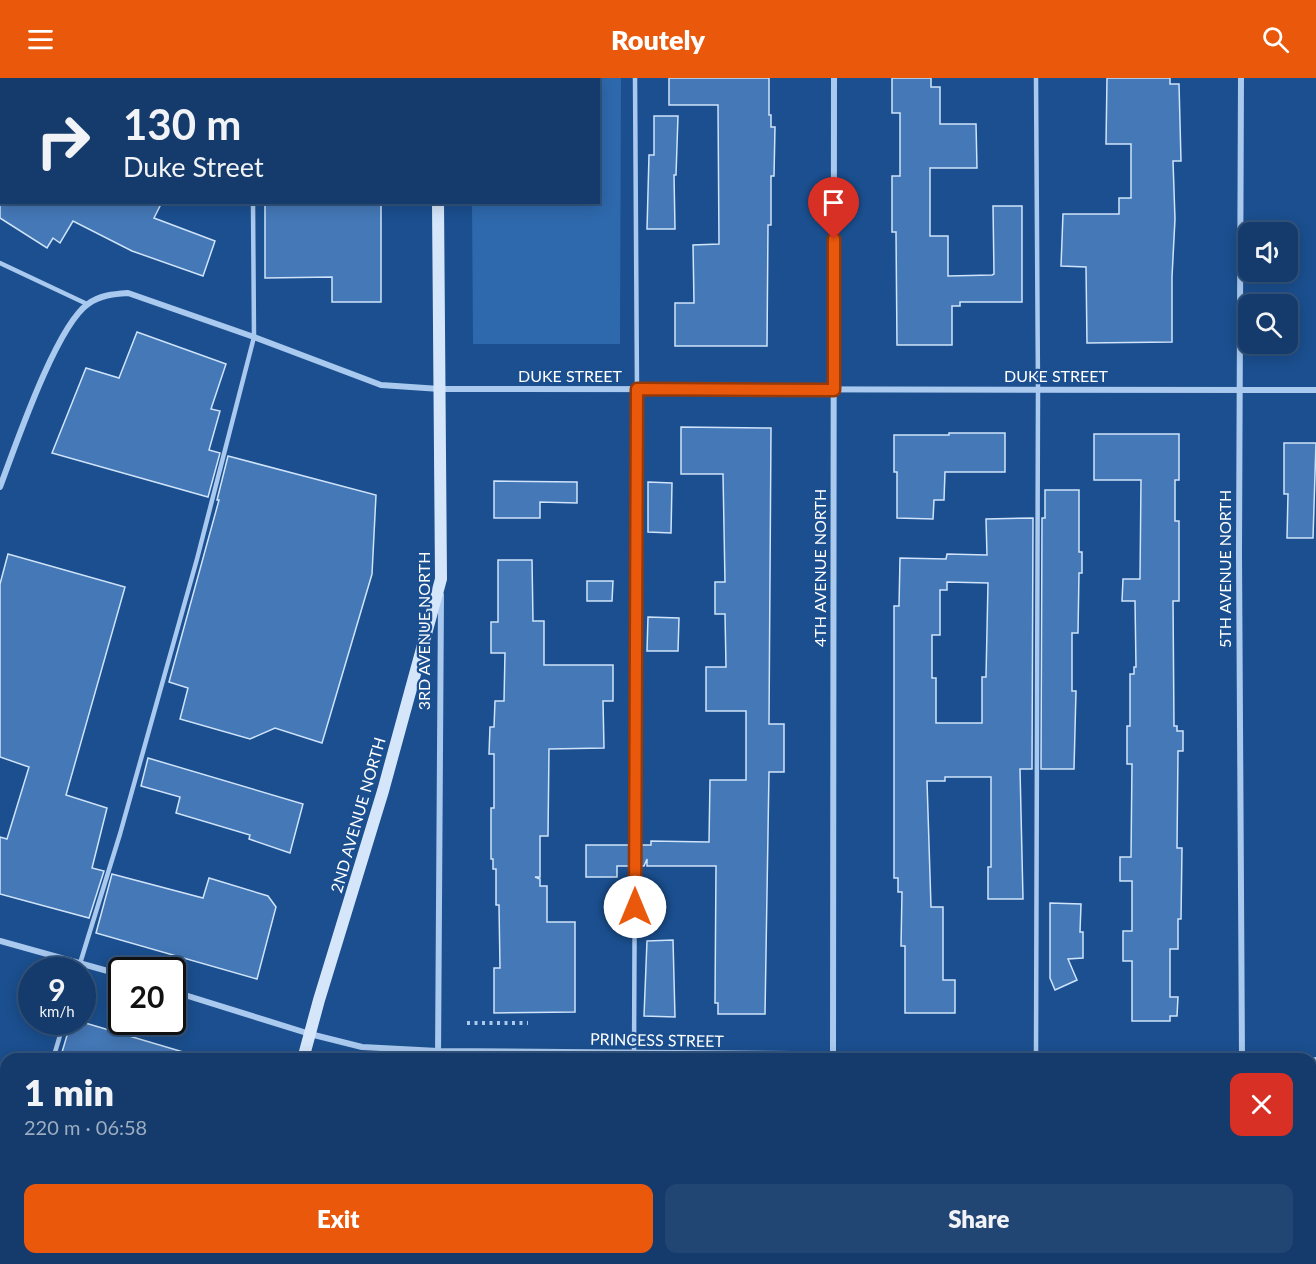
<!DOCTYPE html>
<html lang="en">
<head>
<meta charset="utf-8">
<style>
  body { margin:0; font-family:Lato,sans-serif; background:#214673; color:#f1f3f6; height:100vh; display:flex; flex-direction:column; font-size:22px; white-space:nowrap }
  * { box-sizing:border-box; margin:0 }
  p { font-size:20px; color:#9dadc1 }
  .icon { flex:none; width:33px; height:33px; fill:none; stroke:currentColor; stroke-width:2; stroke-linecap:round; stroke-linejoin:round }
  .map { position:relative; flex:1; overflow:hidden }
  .side { position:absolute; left:0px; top:975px; width:1317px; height:212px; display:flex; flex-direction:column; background:#143b6b; border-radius:18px 18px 0 0; box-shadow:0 3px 15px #0003,0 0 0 2px #33557e }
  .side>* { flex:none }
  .guide { position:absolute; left:0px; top:0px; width:600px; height:126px; box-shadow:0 3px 15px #0003,0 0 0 2px #33557e; background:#143b6b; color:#f1f3f6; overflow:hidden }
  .tools { position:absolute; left:1238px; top:144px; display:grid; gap:12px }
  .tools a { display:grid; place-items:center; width:60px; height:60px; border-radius:12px; background:#143b6b; box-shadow:0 3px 15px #0003,0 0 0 2px #33557e; font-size:30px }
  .speed { position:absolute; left:18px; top:879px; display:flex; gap:12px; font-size:30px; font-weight:700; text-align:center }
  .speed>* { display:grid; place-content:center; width:78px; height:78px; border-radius:50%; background:#143b6b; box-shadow:0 3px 15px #0003,0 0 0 2px #33557e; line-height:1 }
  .speed small { font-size:15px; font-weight:400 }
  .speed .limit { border:3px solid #111; border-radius:9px; background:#fff; color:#111 }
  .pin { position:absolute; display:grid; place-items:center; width:51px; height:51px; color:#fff; margin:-62px -26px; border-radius:50% 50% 50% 0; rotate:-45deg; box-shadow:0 0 6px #0007 }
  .pin .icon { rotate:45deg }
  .me { position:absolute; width:66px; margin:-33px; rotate:0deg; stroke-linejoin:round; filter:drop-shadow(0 0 4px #0008) }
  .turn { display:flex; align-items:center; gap:21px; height:126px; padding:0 24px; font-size:27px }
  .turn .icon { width:78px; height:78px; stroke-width:2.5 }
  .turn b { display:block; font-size:42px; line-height:51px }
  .round { display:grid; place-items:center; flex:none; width:63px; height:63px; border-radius:12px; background:#214673 }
  .overview { display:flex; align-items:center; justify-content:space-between; height:102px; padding:0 24px }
  h1 { font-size:36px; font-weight:800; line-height:45px }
  .action { display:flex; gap:12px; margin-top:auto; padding:12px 24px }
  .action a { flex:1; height:69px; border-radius:12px; background:#ea580c; color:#fff; font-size:24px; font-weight:800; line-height:69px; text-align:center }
  .action a+a { background:#214673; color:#f1f3f6 }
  header { display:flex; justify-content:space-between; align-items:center; height:78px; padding:0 24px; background:#ea580c; color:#fff; font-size:27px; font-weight:800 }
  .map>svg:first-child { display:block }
</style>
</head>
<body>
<header><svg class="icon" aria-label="menu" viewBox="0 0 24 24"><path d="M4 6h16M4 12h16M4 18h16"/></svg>Routely<svg class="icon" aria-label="search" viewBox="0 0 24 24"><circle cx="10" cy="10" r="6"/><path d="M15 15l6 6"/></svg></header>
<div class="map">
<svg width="1316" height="1186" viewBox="0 0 1316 1186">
  <rect width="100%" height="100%" fill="#1b4f8f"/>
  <path fill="#2e69ad" d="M 472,0 L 621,0 L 620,266 L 473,266 L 472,125 L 598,124 L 598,2 Z"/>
  <g fill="#4478b7" stroke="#cfe3fa" stroke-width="1.5" fill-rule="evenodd">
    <path d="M 669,0 L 769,0 L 769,37 L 771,37 L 771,49 L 775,49 L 774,98 L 771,98 L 771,147 L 768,147 L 767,268 L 675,268 L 675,225 L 694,225 L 693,167 L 719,166 L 718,27 L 669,27 Z"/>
    <path d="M 892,0 L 931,0 L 931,9 L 940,9 L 940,46 L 976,46 L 977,90 L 930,90 L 930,158 L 948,158 L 948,198 L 992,197 L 994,196 L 993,128 L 1022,128 L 1022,224 L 960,224 L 960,228 L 952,228 L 952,267 L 897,267 L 896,154 L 892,154 L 892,98 L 900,98 L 900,35 L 892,35 Z"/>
    <path d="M 1107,0 L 1170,0 L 1170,6 L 1179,6 L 1181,83 L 1173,83 L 1175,141 L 1172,199 L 1172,264 L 1087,265 L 1086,189 L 1061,188 L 1063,136 L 1119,136 L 1119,120 L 1131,120 L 1131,66 L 1106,66 Z"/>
    <path d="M 654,38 L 678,38 L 676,97 L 674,97 L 675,151 L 647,151 L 649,77 L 654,77 Z"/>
    <path d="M 0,124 L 162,124 L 154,140 L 215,163 L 203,198 L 132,173 L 73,143 L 60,165 L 53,160 L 47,170 L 0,140 Z"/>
    <path d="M 265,124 L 381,124 L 381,224 L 332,224 L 332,199 L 265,200 Z"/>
    <path d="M 137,254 L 226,286 L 211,331 L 220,333 L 209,372 L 220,375 L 208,419 L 52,375 L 86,290 L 119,300 Z"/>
    <path d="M 681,349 L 771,350 L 769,646 L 784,646 L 784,694 L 769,694 L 765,936 L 718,936 L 718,925 L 715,925 L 716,788 L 647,788 L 647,781 L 644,788 L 639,788 L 639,767 L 651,767 L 651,763 L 709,764 L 710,702 L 746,702 L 746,633 L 706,633 L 706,589 L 726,589 L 725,536 L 715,536 L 715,504 L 725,504 L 723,396 L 681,396 Z"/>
    <path d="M 949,355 L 1005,355 L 1005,394 L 945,394 L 944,422 L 934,422 L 933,441 L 897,440 L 897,394 L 894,394 L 894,357 L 949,357 Z"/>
    <path d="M 1094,356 L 1179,356 L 1179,402 L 1175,402 L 1175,443 L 1179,443 L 1179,523 L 1173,523 L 1174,648 L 1177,648 L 1177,653 L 1183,653 L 1183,673 L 1178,673 L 1177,770 L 1182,770 L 1181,841 L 1178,841 L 1178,871 L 1170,871 L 1170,919 L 1178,919 L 1177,938 L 1170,938 L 1170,943 L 1132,943 L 1132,883 L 1123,883 L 1123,853 L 1132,853 L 1132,803 L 1120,803 L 1120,779 L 1131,779 L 1132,686 L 1127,686 L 1127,648 L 1130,648 L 1130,596 L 1134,596 L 1134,589 L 1136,589 L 1135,523 L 1122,523 L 1123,501 L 1140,501 L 1141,402 L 1094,402 Z"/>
    <path d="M 1284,365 L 1316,365 L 1313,460 L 1287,460 L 1288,416 L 1284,416 Z"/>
    <path d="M 228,378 L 376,417 L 372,496 L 322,665 L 275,650 L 250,661 L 180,641 L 188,610 L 169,604 L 219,422 L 217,422 Z"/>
    <path d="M 494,403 L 577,404 L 577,425 L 540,424 L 540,440 L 494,440 Z"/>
    <path d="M 648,404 L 672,405 L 671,455 L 648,454 Z"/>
    <path d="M 1045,412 L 1079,412 L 1079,474 L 1082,474 L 1082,495 L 1079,495 L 1078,555 L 1072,555 L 1072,613 L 1076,613 L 1074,691 L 1041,691 L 1042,440 L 1045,440 Z"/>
    <path d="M 1033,440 L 1032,691 L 1020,691 L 1023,821 L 988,821 L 988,789 L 991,789 L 991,699 L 945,699 L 945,703 L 927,703 L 931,829 L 943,829 L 943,902 L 955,902 L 955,935 L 905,935 L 905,868 L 901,868 L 902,814 L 898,814 L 898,800 L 894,800 L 894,528 L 899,528 L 900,480 L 946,481 L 947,476 L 987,477 L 986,441 ZM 947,504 L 988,505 L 986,599 L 982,599 L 982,645 L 936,645 L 936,600 L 932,600 L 932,557 L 940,557 L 940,512 L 947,512 Z"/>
    <path d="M 8,476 L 125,509 L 66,717 L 107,730 L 92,790 L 104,793 L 89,840 L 0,816 L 0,759 L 7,761 L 29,689 L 0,679 L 0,506 Z"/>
    <path d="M 498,482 L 532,482 L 533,543 L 544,543 L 544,587 L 613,587 L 613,623 L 603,623 L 604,670 L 549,671 L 548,758 L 540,758 L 540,799 L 535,799 L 540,801 L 540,808 L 547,808 L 547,844 L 575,844 L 575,934 L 494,935 L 494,890 L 500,890 L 499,827 L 496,827 L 496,791 L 493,791 L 493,781 L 491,781 L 491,730 L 494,730 L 494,676 L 489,676 L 490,649 L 494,649 L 495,623 L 504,623 L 505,575 L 491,575 L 491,544 L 498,544 Z"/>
    <path d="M 587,503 L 613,503 L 612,523 L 587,523 Z"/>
    <path d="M 648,539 L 679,540 L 678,573 L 647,573 Z"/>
    <path d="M 148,680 L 303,726 L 290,775 L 249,761 L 250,757 L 176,735 L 180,719 L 141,708 Z"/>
    <path d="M 586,767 L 630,767 L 630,788 L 617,788 L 617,799 L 586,799 Z"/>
    <path d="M 112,796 L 203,820 L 209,800 L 268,818 L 276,829 L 257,901 L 96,855 Z"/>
    <path d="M 1050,825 L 1081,826 L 1080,854 L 1083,854 L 1083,880 L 1068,881 L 1077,902 L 1055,912 L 1050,900 Z"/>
    <path d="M 673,862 L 675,939 L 644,938 L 647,863 Z"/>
    <path d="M 71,944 L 82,944 L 190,976 L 189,981 L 60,981 Z"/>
  </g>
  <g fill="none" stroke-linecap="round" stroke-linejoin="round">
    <path stroke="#a9c9ee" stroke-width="4" stroke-dasharray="3 4.5" stroke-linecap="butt" d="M 467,945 L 528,945"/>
    <g stroke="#a9c9ee" stroke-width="4.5">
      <path d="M 252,0 L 252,2"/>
      <path d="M 1036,0 L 1038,311 L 1036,981"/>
      <path d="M 0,185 L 87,226"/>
      <path d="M 78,892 L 120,756 L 197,481 L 254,259 L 253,124"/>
      <path d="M 53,981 L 64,944"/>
      <path d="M 634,981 L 637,311 L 635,0"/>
      <path d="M 0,1164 L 6,1143"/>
      <path d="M 634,1180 L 634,1186"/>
      <path d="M 1037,1180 L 1037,1186"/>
    </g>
    <g stroke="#a9c9ee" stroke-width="6">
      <path d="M 1241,0 L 1239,476 L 1242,981"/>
      <path d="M 0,409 C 15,369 56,248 88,226 C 100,217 114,216 128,215 L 254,259 L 381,307 L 440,311 L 1316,312"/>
      <path d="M 0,863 L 122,897"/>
      <path d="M 172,913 L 310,956 L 362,969 L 438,973 L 1036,978 L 1150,981"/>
      <path d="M 833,980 L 834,0"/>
      <path d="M 438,981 L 441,517"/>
      <path d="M 1311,983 L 1316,982"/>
      <path d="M 439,1180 L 439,1186"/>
      <path d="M 1243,1180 L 1243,1186"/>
      <path d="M 833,1186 L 833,1180"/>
    </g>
    <g stroke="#d6e6fa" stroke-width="12">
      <path d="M 437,0 L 437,2"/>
      <path d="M 303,981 L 319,922 L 383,713 L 441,501 L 438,124"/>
      <path d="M 221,1186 L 224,1180"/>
      <path d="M 248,1186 L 249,1180"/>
    </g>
  </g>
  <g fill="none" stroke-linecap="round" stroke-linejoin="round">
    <defs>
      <path id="route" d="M 635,829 L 637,311 L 834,312 L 834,161"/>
    </defs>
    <use href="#route" stroke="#983908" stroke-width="15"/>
    <use href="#route" stroke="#ea580c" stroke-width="10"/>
  </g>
  <g text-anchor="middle" stroke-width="4.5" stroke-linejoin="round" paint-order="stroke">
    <g font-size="16" fill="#fff" stroke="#1b4f8f">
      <text x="570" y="304">DUKE STREET</text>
      <text x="1056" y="304">DUKE STREET</text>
      <text transform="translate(820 490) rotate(-90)" y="6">4TH AVENUE NORTH</text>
      <text transform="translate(1225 491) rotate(-90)" y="6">5TH AVENUE NORTH</text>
      <text transform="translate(424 553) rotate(-90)" y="6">3RD AVENUE NORTH</text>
      <text transform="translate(358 737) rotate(-74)" y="6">2ND AVENUE NORTH</text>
      <text transform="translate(657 962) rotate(1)" y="6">PRINCESS STREET</text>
    </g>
  </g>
</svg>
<div class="tools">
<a><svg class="icon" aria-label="sound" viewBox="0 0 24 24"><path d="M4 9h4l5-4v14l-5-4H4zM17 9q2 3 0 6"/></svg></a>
<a><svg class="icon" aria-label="search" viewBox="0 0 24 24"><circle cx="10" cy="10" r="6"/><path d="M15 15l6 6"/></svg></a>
</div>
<div class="speed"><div>9<small>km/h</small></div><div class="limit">20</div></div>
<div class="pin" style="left:834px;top:161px;background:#d93025"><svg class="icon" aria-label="arrive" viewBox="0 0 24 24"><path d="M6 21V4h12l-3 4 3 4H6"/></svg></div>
<svg class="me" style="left:635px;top:829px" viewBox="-20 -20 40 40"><circle r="19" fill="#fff"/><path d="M0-13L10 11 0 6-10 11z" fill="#ea580c"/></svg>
<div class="guide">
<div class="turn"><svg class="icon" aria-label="right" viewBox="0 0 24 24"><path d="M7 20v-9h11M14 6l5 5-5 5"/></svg><div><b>130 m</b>Duke Street</div></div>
</div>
<section class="side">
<div class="overview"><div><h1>1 min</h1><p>220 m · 06:58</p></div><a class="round" style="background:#d93025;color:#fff"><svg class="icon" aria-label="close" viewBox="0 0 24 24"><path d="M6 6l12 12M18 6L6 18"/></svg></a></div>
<div class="action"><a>Exit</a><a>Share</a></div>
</section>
</div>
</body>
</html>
